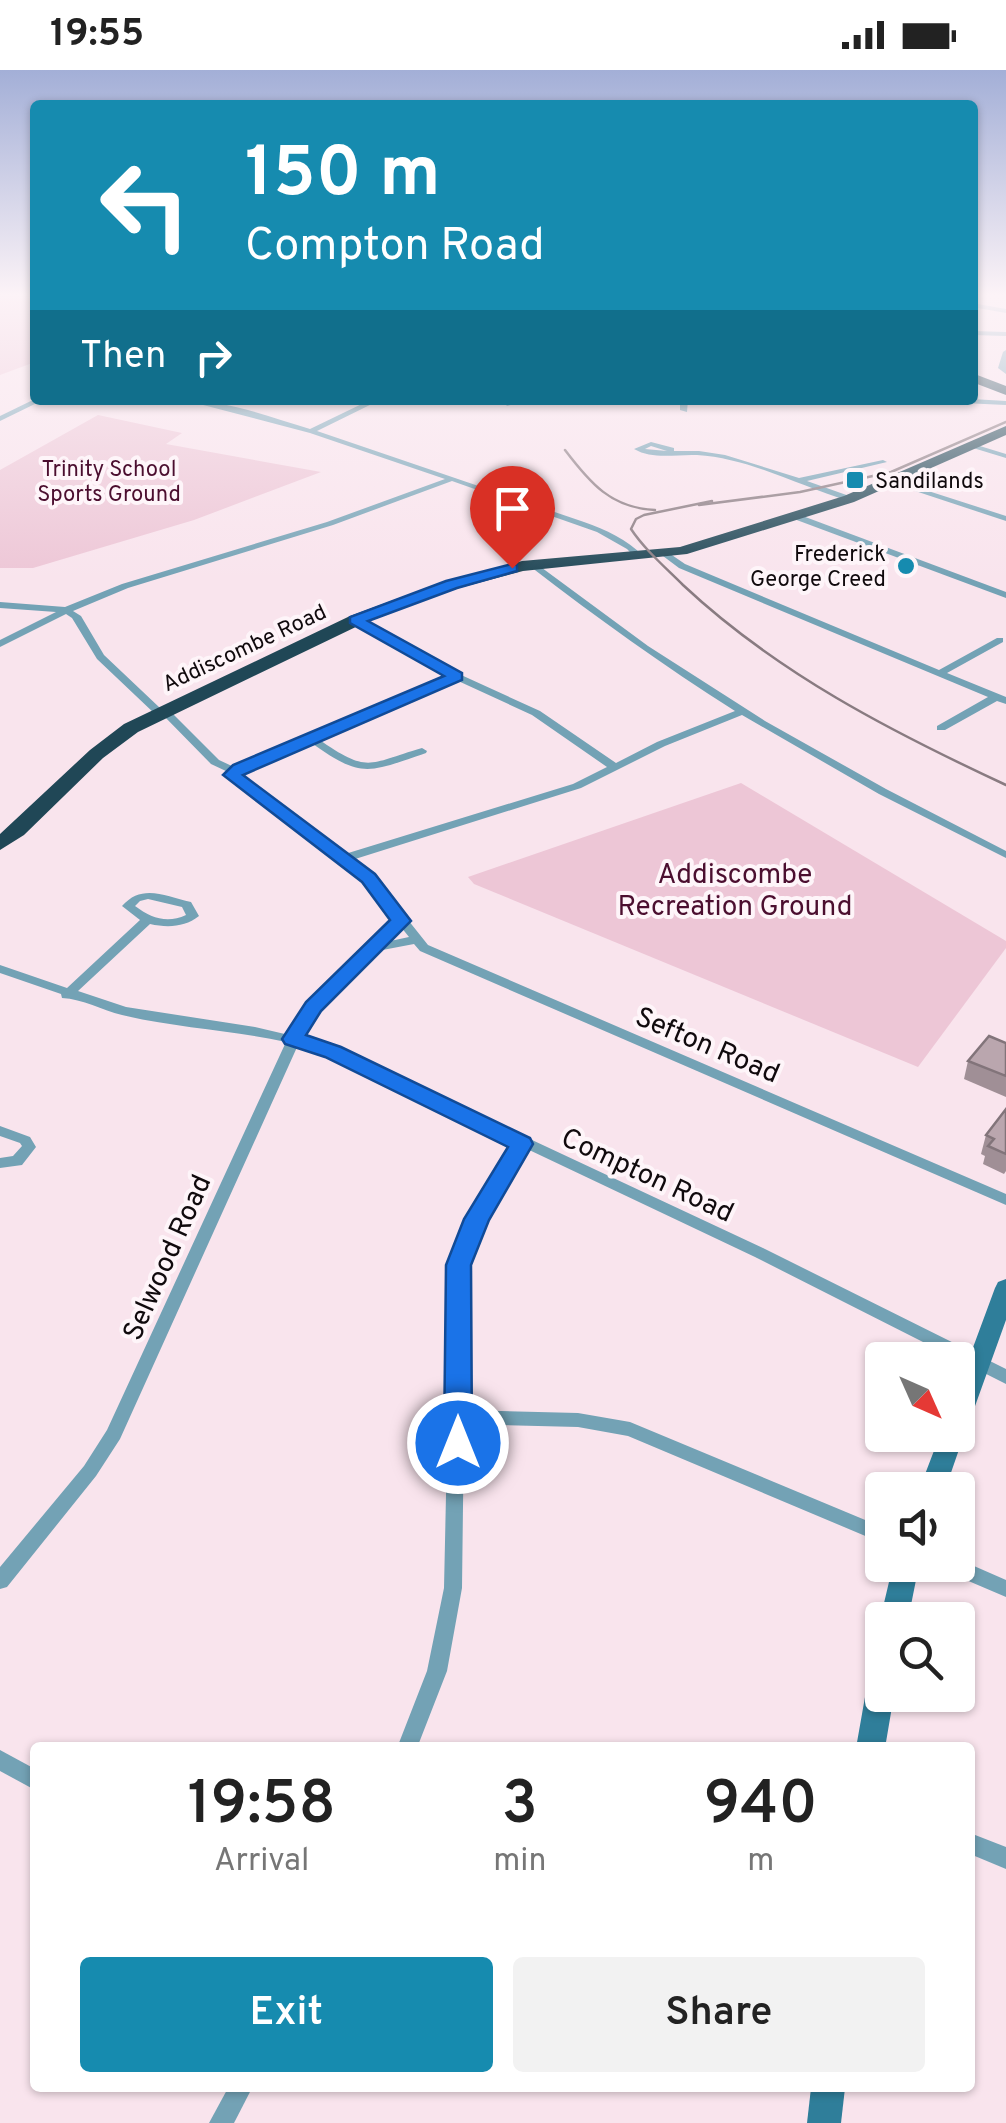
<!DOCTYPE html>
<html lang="en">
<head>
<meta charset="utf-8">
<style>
  body { margin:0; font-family:Overpass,sans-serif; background:#f2f2f2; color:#222; height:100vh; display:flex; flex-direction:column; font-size:38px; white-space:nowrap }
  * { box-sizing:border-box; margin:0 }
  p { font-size:32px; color:#767676 }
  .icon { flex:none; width:55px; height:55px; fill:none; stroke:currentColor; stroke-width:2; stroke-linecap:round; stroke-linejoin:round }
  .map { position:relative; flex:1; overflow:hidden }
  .drawer { position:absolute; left:30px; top:1672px; width:945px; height:350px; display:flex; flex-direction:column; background:#fff; border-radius:10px; box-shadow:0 2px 8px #0004 }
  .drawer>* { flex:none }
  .hud { position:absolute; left:30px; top:30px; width:948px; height:305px; border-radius:10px; box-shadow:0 2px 8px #0004; background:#168baf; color:#fff; overflow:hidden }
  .needle { width:65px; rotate:135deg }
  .fabs { position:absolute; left:865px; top:1272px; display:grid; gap:20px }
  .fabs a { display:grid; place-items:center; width:110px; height:110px; border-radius:10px; background:#fff; box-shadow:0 2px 8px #0004; font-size:50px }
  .pin { position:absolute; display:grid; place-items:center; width:85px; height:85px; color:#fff; margin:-102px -42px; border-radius:50% 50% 50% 0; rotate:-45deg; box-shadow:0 0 10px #0007 }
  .pin .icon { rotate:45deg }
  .me { position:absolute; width:110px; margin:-55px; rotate:0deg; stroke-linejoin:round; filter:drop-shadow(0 0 8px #0008) }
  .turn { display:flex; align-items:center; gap:35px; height:210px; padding:0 50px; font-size:45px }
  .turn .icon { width:130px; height:130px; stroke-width:2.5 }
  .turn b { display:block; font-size:70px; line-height:85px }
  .then { display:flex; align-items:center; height:95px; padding:0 50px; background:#0003; gap:20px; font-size:38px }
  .eta { display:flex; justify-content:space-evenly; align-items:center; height:170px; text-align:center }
  .eta b { font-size:60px; font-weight:600; line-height:70px }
  .cta { display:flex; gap:20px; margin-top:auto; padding:20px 50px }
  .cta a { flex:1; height:115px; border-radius:10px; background:#168baf; color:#fff; font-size:40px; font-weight:600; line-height:115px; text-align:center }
  .cta a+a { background:#f2f2f2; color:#222 }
  .status { display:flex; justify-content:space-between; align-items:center; height:70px; padding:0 50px; background:#fff; direction:ltr }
  .status svg { height:28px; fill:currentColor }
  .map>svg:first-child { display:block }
</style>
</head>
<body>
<div class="status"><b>19:55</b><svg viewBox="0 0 49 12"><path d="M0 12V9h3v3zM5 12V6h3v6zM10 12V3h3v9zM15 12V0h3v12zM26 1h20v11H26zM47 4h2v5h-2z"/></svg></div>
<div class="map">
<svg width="1006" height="2053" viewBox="0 0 1006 2053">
  <rect width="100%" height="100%" fill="#f9e4ed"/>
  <g fill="#edc6d6">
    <path d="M 0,224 L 35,224 L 35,292 L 0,305 Z"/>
    <path d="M 98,345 L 182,363 L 166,374 L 321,402 L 194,450 L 33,498 L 0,498 L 0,400 Z"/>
    <path d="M 741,713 L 1006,871 L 1006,878 L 918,997 L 474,814 L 468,807 Z"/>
  </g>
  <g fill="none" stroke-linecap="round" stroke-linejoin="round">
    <g fill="#73a2b5" fill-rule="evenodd">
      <path d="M 972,233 L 1006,239 L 1006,243 L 972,237 Z"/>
      <path d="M 972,261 L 1006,262 L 1006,266 L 972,265 Z"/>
      <path d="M 1006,280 L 1006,304 L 998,298 L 1003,282 Z"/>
      <path d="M 35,329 L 43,330 L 0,351 L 0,346 Z"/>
      <path d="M 972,329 L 1006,331 L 1006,335 L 941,332 L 937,330 Z"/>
      <path d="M 184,330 C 226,330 270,347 310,359 L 370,330 L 380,330 L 317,361 L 584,452 C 606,460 627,469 643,486 L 636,488 L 627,479 L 597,462 L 452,411 L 333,455 L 128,518 L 73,541 L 81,546 L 104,585 L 160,638 L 167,638 L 219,690 L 234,697 L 448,606 L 353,552 L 351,550 L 356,547 L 437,594 L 540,641 L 616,693 L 657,672 L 735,641 C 664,596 597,548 531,497 L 531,493 L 534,492 L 648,576 L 765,651 L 886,719 L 1006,781 L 1006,788 L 879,724 L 742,645 L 665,676 L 581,718 L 352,790 L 373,806 L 428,875 L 1006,1124 L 1006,1135 L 420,881 L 414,874 L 372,882 L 324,934 L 301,967 L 325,973 L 765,1179 L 1006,1299 L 1006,1314 L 755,1187 L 525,1078 L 484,1149 L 467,1195 L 465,1340 L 578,1343 L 630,1352 L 882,1457 L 882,1473 L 628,1366 L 578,1357 L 464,1354 L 462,1518 L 447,1601 L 417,1678 L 397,1678 L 427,1601 L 444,1518 L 451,1195 L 470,1149 L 514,1073 L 316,979 L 298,975 L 120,1369 L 96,1406 L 7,1517 L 0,1519 L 0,1497 L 84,1396 L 107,1360 L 286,972 C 232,960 176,958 122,945 C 102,940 83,929 62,928 L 61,924 L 0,903 L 0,895 L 67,918 L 140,850 L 122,836 C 142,813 165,826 191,832 L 199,846 C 185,857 168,858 150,854 L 78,921 L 126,937 L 255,957 L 289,965 C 305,932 365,871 395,849 L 365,810 L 229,709 L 228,702 L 211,694 L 162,644 L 155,644 L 97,589 L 72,548 L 66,544 L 0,577 L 0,570 L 56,542 L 0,538 L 0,532 L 65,537 L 122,514 L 327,452 L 445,409 L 310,363 ZM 456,610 L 532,645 L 607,697 L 573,714 L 345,784 L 238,706 L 239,703 L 310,672 C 362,709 367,703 426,683 L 427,681 L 422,678 C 367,694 369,704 318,669 ZM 148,829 L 182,837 L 186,845 C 167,854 151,848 135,836 L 140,831 ZM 401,857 L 409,867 L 381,873 Z"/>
      <path d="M 501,330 L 509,330 L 514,334 L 507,336 Z"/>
      <path d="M 588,330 L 596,330 L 598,332 L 594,334 Z"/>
      <path d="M 680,330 L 688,330 L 687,342 L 680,340 Z"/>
      <path d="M 651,372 L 674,378 L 674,381 L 699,381 L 725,385 L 799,408 L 883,390 L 887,392 L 807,411 L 852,427 L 852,431 L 849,431 C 799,416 749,388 697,385 C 676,384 653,390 634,379 ZM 651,376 L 667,381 L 645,379 Z"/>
      <path d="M 970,373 L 1006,384 L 1006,388 L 970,377 Z"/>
      <path d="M 891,409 L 1006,446 L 1006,451 L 891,413 Z"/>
      <path d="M 794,445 L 800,445 L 1006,522 L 1006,528 L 794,449 Z"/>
      <path d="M 666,481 L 685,494 L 939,600 L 997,568 L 1003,568 L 1003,572 L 947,603 L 1006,627 L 1006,634 L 997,631 L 945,660 L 937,660 L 937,656 L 988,627 L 679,498 L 663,486 L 663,482 Z"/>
      <path d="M 0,1056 L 30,1067 L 36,1077 L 22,1095 L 0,1098 L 0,1088 L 13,1086 L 22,1076 L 20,1073 L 0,1066 Z"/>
      <path d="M 958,1489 L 1006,1510 L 1006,1527 L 945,1501 L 942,1495 L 958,1495 Z"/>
      <path d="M 0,1680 L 35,1699 L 35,1720 L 0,1701 Z"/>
      <path d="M 970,1763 L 1006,1777 L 1006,1799 L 970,1784 Z"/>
      <path d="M 228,2018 L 252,2018 L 234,2053 L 209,2053 Z"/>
    </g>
    <g fill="#2f7e9a" fill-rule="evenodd">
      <path d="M 1006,1209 L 1006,1250 L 970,1350 L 961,1359 L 964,1365 L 945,1420 L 919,1420 L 940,1365 L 958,1365 L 958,1318 L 995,1218 L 998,1212 Z"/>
      <path d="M 893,1495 L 919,1495 L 908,1550 L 882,1550 L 882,1555 L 880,1550 Z"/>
      <path d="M 882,1597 L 882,1625 L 894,1625 L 885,1678 L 856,1678 L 868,1610 L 872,1601 Z"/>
      <path d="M 811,2018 L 845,2018 L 841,2053 L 807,2053 Z"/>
    </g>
    <g fill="#204756" fill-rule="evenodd">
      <path d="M 972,303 L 1006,316 L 1006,325 L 972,312 Z"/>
      <path d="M 1006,356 L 1006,365 L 854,432 L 687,484 L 523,501 L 444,522 L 362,554 L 138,662 L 103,688 L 24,765 L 0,780 L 0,764 L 90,680 L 124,654 L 350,546 L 432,516 L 522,491 L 680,477 L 844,426 Z"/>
    </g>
    <g stroke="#897b81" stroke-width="2.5">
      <path d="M 565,380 C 590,413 611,438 655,440"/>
      <path d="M 712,431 L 644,445 L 636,449 L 631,459 C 645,480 665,497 683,515 C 777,603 890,661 1006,715"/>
      <path d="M 699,435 L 800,422 L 891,402 L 1006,352"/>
    </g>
  </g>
  <g fill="#a08f96">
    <path d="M 1006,973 L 1006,1027 L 964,1009 L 968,991 Z"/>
    <path d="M 1006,1039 L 1006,1101 L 1004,1104 L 983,1094 L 985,1086 L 981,1084 L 986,1065 Z"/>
  </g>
  <g fill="#baa6ae" stroke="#82747a" stroke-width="2.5">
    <path d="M 989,966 L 1006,973 L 1006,1006 L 968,991 Z"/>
    <path d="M 1006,1039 L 1006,1084 L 988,1076 L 994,1069 L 986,1065 Z"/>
  </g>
  <linearGradient id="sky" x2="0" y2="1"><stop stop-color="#a3afd7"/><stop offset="0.44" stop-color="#fcf3f7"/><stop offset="1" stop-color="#fcf3f7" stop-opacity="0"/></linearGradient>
  <rect width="1006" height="511" fill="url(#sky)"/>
  <path fill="#1a73e8" stroke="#114b97" stroke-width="2.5" d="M 512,494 L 517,495 L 517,501 L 457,518 L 368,551 L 462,603 L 462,610 L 243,705 L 375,804 L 411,851 L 321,941 L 306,965 L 341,977 L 530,1068 L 533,1074 L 489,1150 L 471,1195 L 472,1373 L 468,1381 L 458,1385 L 448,1381 L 444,1373 L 446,1195 L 464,1149 L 508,1077 L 325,987 L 285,974 L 282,969 L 306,932 L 390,850 L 362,812 L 223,705 L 233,695 L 444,606 L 350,553 L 350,547 L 446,511 Z"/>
  <g fill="#168baf" stroke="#fef5f9" stroke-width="4">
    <rect x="845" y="400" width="20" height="20" rx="5"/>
    <circle cx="906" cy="496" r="10"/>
  </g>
  <g text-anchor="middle" stroke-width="8" stroke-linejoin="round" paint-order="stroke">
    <g font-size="22" fill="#4b0e2f" stroke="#fef5f9">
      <text x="109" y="406">Trinity School<tspan x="109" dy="25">Sports Ground</tspan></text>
    </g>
    <g font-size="22" fill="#100a0d" stroke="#fef5f9" text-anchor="start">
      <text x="875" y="418">Sandilands</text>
      <text x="886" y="491" text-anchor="end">Frederick<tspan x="886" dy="25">George Creed</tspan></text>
    </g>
    <g font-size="22" fill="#100a0d" stroke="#fef5f9">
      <text transform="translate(244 577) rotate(-25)" y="8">Addiscombe Road</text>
    </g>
    <g font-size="28" fill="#4b0e2f" stroke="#fef5f9">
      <text x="735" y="813">Addiscombe<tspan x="735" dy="32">Recreation Ground</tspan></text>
    </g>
    <g font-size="28" fill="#100a0d" stroke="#fef5f9">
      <text transform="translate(708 974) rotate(23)" y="10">Sefton Road</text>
      <text transform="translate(648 1104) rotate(25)" y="10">Compton Road</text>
      <text transform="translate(166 1187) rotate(-66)" y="10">Selwood Road</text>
    </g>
  </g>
</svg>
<div class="fabs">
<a><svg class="needle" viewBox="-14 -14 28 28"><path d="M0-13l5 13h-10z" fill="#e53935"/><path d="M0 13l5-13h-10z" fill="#767676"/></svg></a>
<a><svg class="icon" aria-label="sound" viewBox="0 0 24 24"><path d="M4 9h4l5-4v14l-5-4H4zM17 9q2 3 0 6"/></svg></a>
<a><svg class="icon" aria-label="search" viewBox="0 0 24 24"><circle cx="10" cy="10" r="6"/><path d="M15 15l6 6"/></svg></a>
</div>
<div class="pin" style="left:512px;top:498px;background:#d93025"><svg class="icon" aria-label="arrive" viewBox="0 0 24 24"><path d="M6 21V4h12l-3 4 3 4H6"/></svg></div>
<svg class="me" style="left:458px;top:1373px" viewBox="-20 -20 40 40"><circle r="17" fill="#1a73e8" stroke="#fff" stroke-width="3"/><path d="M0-11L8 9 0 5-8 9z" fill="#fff"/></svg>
<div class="hud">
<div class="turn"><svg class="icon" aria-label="left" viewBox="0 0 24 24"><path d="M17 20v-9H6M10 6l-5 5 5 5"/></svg><div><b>150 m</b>Compton Road</div></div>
<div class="then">Then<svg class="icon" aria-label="right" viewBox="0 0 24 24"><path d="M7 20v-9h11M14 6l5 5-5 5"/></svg></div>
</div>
<section class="drawer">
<div class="eta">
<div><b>19:58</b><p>Arrival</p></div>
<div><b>3</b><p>min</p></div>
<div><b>940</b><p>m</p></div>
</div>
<div class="cta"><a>Exit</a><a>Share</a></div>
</section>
</div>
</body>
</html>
